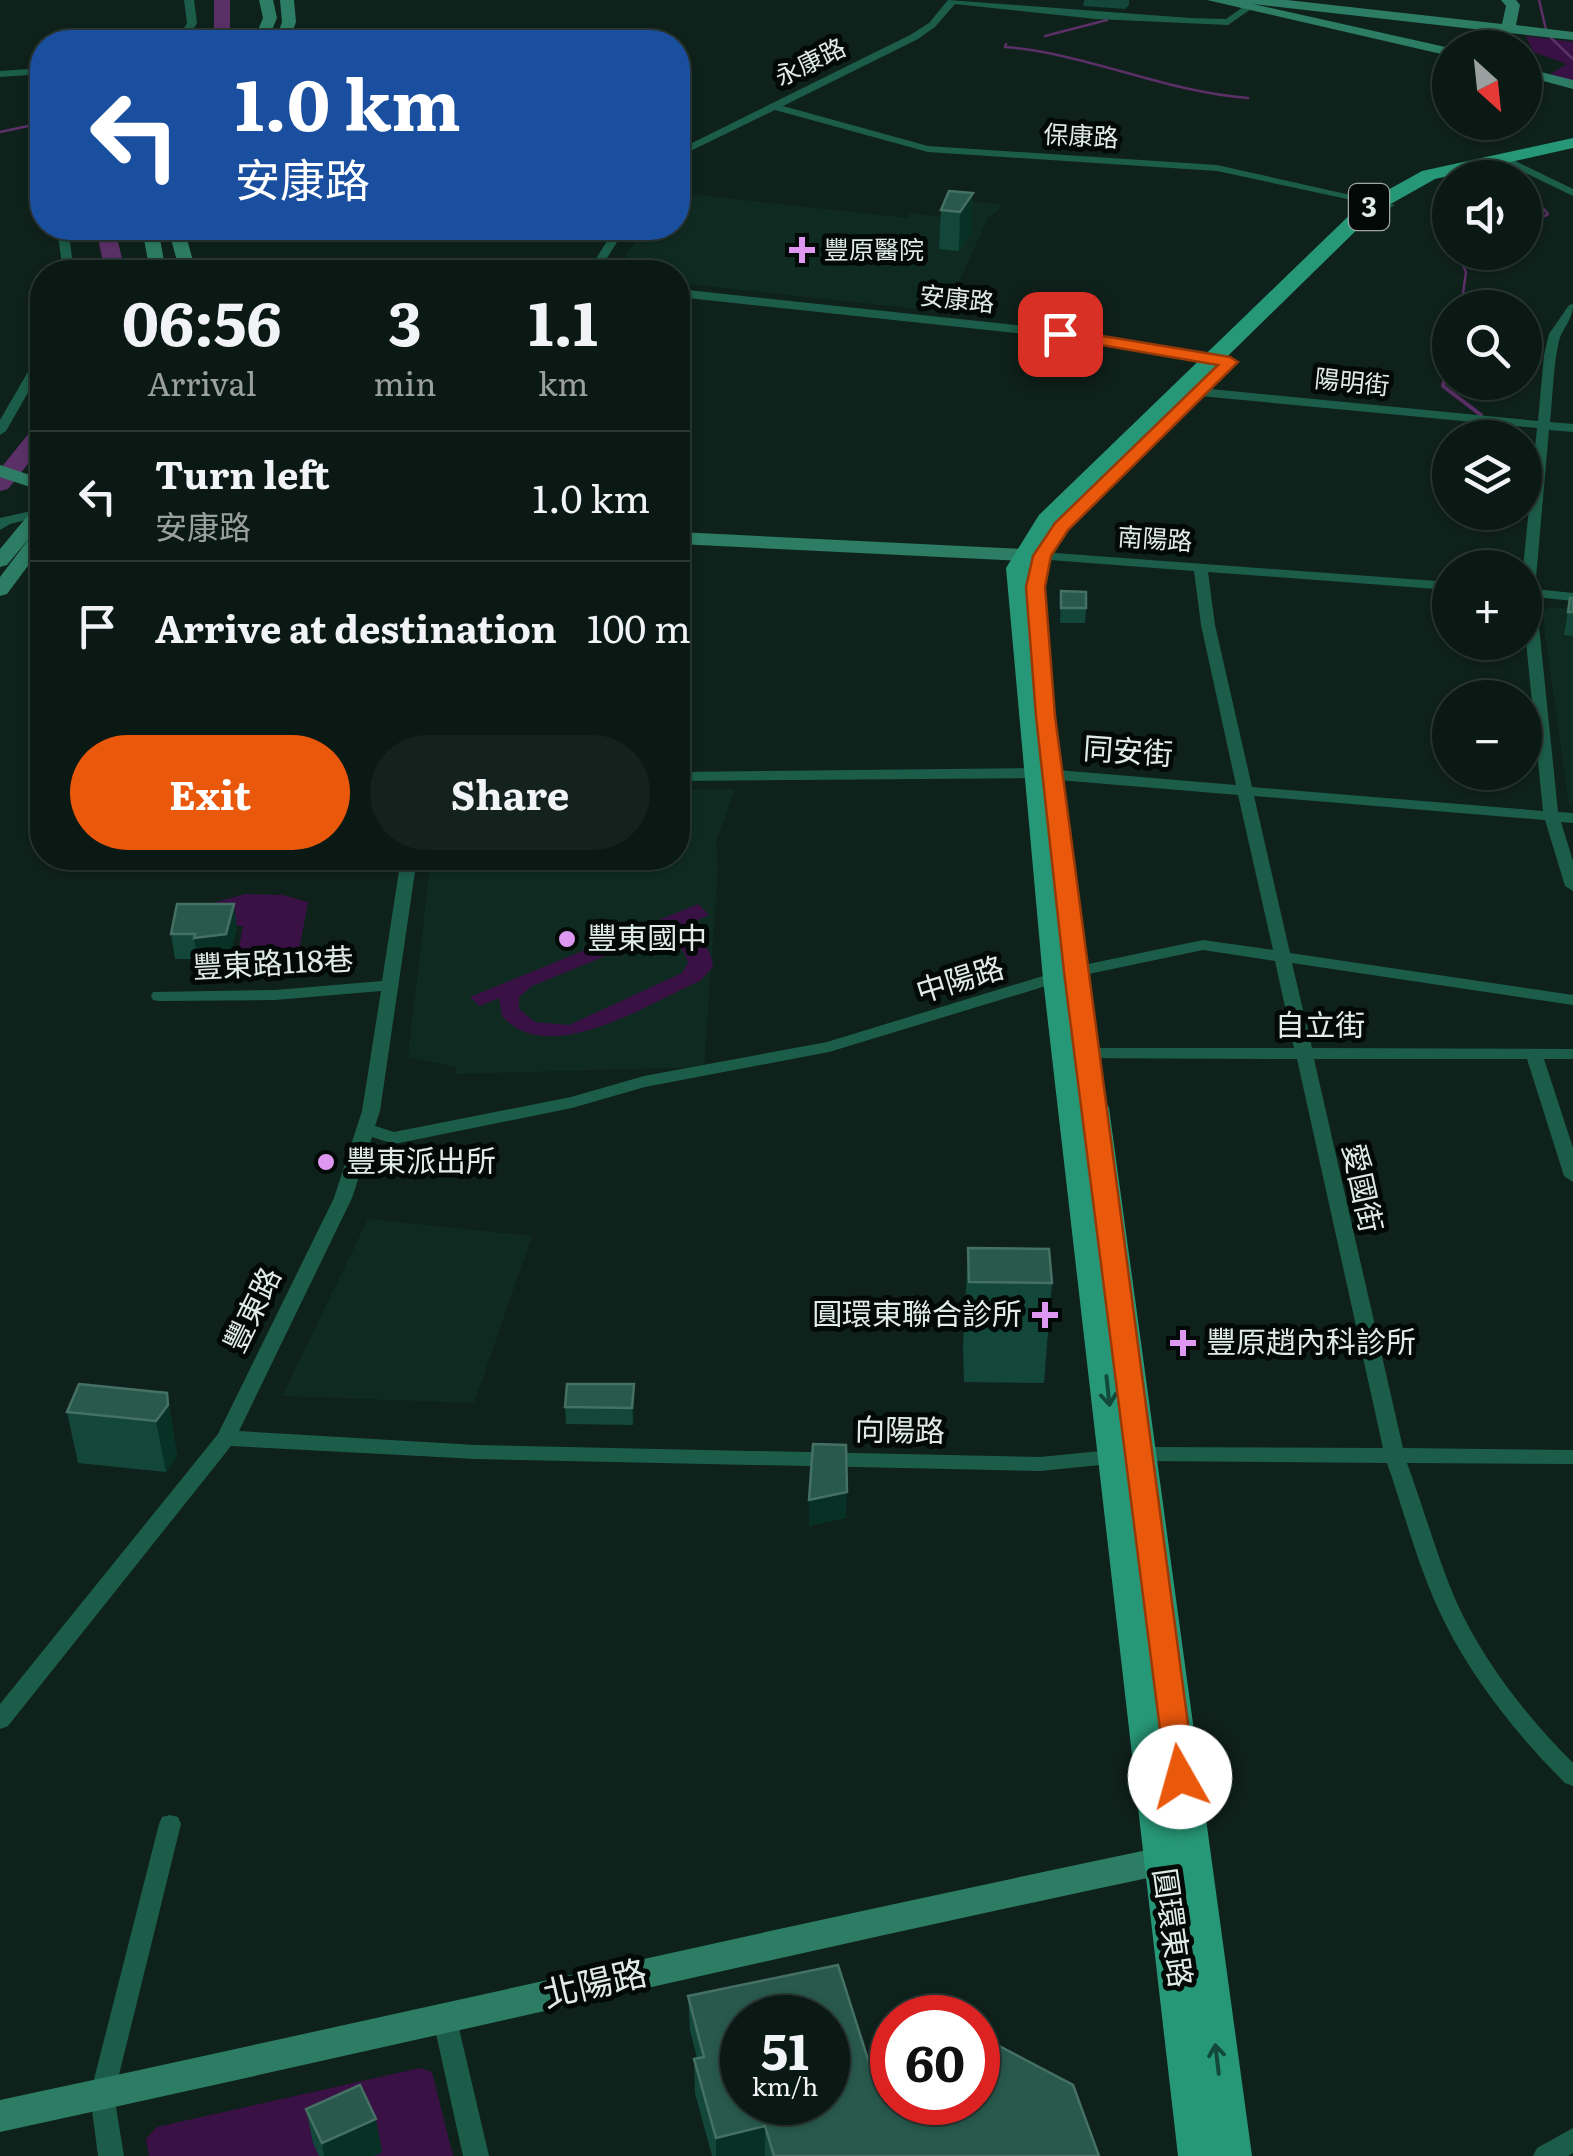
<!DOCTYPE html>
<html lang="en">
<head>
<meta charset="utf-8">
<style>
  body { margin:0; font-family:Literata,"Noto Sans TC",serif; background:#14221d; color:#f1f3f6; height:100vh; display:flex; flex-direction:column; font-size:38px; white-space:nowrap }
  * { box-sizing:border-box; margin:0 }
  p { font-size:32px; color:#9aa0a0 }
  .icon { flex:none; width:55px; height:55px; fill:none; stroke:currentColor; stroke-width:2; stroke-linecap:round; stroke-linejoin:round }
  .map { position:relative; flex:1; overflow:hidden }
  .panel { position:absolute; left:30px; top:260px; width:660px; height:610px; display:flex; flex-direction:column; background:#0b1914; border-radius:40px; box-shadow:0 2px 8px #0004,0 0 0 2px #2b3834 }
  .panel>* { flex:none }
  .top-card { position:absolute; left:30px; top:30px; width:660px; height:210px; border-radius:40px; box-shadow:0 2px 8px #0004,0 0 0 2px #2b3834; background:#1a4fa0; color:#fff; overflow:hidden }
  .needle { width:65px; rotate:153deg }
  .fabs { position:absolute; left:1432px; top:30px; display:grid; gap:20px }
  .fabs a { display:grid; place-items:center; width:110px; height:110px; border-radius:50%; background:#0b1914; box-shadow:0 2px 8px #0004,0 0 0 2px #2b3834; font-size:50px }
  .speed { position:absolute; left:720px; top:1995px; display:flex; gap:20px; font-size:50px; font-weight:700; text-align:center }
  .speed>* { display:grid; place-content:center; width:130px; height:130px; border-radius:50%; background:#0b1914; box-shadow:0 2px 8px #0004,0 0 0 2px #2b3834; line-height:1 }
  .speed small { font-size:25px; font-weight:400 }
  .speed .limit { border:15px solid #d22; background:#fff; color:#111 }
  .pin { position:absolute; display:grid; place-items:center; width:85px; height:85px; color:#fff; margin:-42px; border-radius:20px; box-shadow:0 5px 15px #0006 }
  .me { position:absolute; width:110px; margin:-55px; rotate:353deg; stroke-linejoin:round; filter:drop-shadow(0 0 8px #0008) }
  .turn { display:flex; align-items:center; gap:35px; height:210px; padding:0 40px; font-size:45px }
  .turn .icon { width:130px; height:130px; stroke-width:2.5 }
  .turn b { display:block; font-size:70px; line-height:85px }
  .eta { display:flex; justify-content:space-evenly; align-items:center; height:170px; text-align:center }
  .eta b { font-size:60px; font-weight:700; line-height:70px }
  .button { display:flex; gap:20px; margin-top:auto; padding:20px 40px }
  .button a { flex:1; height:115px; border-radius:60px; background:#ea580c; color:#fff; font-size:40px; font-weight:700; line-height:115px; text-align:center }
  .button a+a { background:#14221d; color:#f1f3f6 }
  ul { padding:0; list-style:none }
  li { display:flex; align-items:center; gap:30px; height:130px; padding:0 40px; border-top:2px solid #2b3834 }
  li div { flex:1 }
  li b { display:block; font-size:38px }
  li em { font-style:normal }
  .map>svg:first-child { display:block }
</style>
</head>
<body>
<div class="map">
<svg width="1573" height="2156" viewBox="0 0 1573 2156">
  <rect width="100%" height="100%" fill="#0f211b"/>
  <g fill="#0f2b21">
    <path d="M 678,193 L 908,218 L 910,213 L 949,218 L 963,200 L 1001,204 L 997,212 L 989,216 L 945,312 L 678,283 L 678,272 L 616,272 L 644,228 L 678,228 Z"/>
    <path d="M 1552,607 L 1573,609 L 1573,807 L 1569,805 L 1542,611 Z"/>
    <path d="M 735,789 L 716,842 L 718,868 L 704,1067 L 455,1074 L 456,1067 L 408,1057 L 431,858 L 678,858 L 678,790 Z"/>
    <path d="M 368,1219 L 532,1236 L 474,1403 L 282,1396 Z"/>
  </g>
  <g fill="#3a1145" fill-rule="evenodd">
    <path d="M 1526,36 L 1573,42 L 1573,82 L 1549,75 L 1567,64 L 1533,52 Z"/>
    <path d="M 245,894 L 283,895 L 308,902 L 295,972 L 234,974 L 243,926 L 205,926 L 213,903 Z"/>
    <path d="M 698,904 L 709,915 L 674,930 C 695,938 711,942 713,967 L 700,981 C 647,1004 549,1069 502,1016 L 499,998 L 480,1006 L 470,997 ZM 647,939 C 665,939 684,943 688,963 L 682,973 L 569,1025 L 535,1022 L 519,1009 L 519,997 L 532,986 Z"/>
    <path d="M 420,2068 L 432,2072 L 453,2156 L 149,2156 L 146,2139 L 157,2127 Z"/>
  </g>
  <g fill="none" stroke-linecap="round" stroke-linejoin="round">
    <g stroke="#5b3067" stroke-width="2.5">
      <path d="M 1539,0 L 1547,34 L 1573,59"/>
      <path d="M 1045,36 L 1107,20"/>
      <path d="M 1006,44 L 1005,47 C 1089,54 1165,92 1248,98"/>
      <path d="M 0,132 L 42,123"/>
      <path d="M 1525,202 L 1539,204 L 1548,214 L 1525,228"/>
      <path d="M 1457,252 L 1466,272 L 1461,308"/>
      <path d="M 1449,363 L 1450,359"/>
    </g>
    <path stroke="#5b3067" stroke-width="4" d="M 1449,360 L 1443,386 L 1481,415"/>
    <g fill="#5b3067" fill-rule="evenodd">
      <path d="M 214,0 L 230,0 L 230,29 L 223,42 L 206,42 L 214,29 Z"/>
      <path d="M 96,228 L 115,228 L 125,272 L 105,272 Z"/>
      <path d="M 42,425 L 42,446 L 8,489 L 0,491 L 0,469 L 34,427 Z"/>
    </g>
    <g fill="#1c5d49" fill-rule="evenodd">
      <path d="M 184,0 L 194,0 L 197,23 L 186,42 L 176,42 L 187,23 Z"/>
      <path d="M 948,0 L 1190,18 L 1226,19 L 1243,7 L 1251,9 L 1228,25 L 1096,19 L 955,4 L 935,27 L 918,39 L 783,106 L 928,146 L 1217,165 L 1395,205 L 1389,208 L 1217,171 L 928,152 L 775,110 L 678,157 L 678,150 L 910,35 L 929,23 Z"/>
      <path d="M 42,68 L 42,74 L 0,77 L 0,71 Z"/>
      <path d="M 1501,154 L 1573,189 L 1573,196 L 1497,159 L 1496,157 Z"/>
      <path d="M 57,228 L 68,228 L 74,272 L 63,272 Z"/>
      <path d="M 615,228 L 626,228 L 598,272 L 588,272 Z"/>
      <path d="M 453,263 L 457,264 L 457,268 L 430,272 L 401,272 L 407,269 Z"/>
      <path d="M 678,289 L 1092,333 L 1230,358 L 1236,362 L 1230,366 L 1092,341 L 678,297 Z"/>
      <path d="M 1573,304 C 1573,320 1563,327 1559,341 C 1553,367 1553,395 1550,422 L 1573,424 L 1573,432 L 1549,430 L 1535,589 L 1573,593 L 1573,601 L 1536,597 L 1558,812 L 1573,813 L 1573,823 L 1561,822 L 1573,861 L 1573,891 L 1565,886 L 1545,820 L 1254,796 L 1290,953 L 1573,995 L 1573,1005 L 1292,963 L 1312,1048 L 1573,1049 L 1573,1059 L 1544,1059 L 1573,1148 L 1573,1182 L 1564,1176 L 1527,1059 L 1314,1059 L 1403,1448 L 1573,1450 L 1573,1464 L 1407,1463 C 1424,1509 1437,1557 1456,1601 C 1483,1661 1527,1717 1573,1763 L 1573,1786 L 1565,1783 C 1513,1731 1465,1670 1435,1602 C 1416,1558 1403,1509 1387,1463 L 1141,1461 L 1040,1471 L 476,1459 L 231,1446 L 8,1726 L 0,1729 L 0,1704 L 218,1434 L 334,1198 L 362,1111 L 381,991 L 275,1000 L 159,1001 L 153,1000 L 151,996 L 153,992 L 275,990 L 382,981 L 401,858 L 417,858 L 380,1111 L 375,1126 L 394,1132 L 571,1097 L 644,1076 L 827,1042 L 1069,968 L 1203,940 L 1273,950 L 1238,795 L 1034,778 L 678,781 L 678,772 L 1034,768 L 1236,785 L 1201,625 L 1194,571 L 1037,559 L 1037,553 L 1042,552 L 1450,582 L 1450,590 L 1208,572 L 1215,625 L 1252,787 L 1543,811 L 1525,632 L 1523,568 L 1537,428 L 1200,396 L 1194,392 L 1200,388 L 1538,421 L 1544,355 L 1549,334 L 1569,305 ZM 1203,950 L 1275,961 L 1294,1048 L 1067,1048 L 1058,1053 L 1067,1058 L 1297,1059 L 1383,1448 L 1141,1447 L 1040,1457 L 476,1445 L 239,1431 L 352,1198 L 372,1137 L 394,1144 L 572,1108 L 645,1087 L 829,1052 L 1079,976 Z"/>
      <path d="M 42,354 L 42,368 L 6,431 L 0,435 L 0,420 L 36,358 Z"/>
      <path d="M 40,509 L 42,516 L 10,524 L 0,530 L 0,518 Z"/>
      <path d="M 170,1815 L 178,1817 L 181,1824 L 114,2095 L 124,2156 L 98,2156 L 90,2095 L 159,1824 L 162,1817 Z"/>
      <path d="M 445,2009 L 454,2012 L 457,2020 L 489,2156 L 463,2156 L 433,2020 L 436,2012 Z"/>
      <path d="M 1573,2128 L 1573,2153 L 1568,2156 L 1533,2156 L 1537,2148 Z"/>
    </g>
    <g fill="#2c7d63" fill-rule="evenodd">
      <path d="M 259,0 L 273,0 L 277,18 L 267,42 L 253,42 L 263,18 Z"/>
      <path d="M 280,0 L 294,0 L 296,22 L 289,42 L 275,42 L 282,22 Z"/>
      <path d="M 1207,0 L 1287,0 L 1502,24 L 1506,6 L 1501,0 L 1516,0 L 1520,5 L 1516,25 L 1573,32 L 1573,40 L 1509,33 L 1499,38 L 1493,48 L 1479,48 L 1491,31 L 1253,4 L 1450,48 L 1450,56 Z"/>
      <path d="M 1525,68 L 1573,80 L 1573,89 L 1525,76 Z"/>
      <path d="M 142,228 L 158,228 L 166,272 L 150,272 Z"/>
      <path d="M 168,228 L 184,228 L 196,272 L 180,272 Z"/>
      <path d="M 0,465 L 42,479 L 42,491 L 0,477 Z"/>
      <path d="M 42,505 L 42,523 L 36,531 L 42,529 L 42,547 L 7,594 L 0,596 L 0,577 L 31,536 L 7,565 L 0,567 L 0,549 L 35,507 Z"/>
      <path d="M 678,532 L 1042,550 L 1052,556 L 1042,562 L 678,544 Z"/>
      <path d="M 1176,1844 L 1188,1848 L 1193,1858 L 1188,1868 L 1176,1872 C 783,1955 392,2047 0,2132 L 0,2100 C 392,2016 783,1926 1176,1844 Z"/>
    </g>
    <path fill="#279877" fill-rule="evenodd" d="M 1573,138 L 1573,148 L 1435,179 L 1373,214 L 1056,524 L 1030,568 L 1087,1100 L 1105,1101 L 1109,1108 L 1252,2156 L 1178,2156 L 1043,979 L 1006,568 L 1039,515 L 1359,206 L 1422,171 Z"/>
  </g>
  <g fill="#124739">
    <path d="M 1084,0 L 1129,0 L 1129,5 L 1125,9 L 1083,6 Z"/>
    <path d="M 949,191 L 971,232 L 959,251 L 939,249 L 941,210 Z"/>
    <path d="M 1061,591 L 1086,608 L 1085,623 L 1060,623 Z"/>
    <path d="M 1570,598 L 1573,598 L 1573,636 L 1564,635 Z"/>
    <path d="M 237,928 L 229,958 L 198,963 L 197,959 L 175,959 L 171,934 Z"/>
    <path d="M 968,1248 L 1052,1283 L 1044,1383 L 964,1382 L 963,1348 Z"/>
    <path d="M 167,1393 L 177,1456 L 166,1472 L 78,1463 L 67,1412 Z"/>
    <path d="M 634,1402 L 633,1425 L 566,1424 L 565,1407 Z"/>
    <path d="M 688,1996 L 871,2069 L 1099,2156 L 712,2156 L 695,2093 L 694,2059 L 697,2058 L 690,2030 Z"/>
    <path d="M 306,2109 L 382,2152 L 374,2156 L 319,2156 L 313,2143 Z"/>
  </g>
  <g fill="#073125">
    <path d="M 973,193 L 971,232 L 959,251 L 960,212 Z"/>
    <path d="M 234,904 L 237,928 L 229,958 L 198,963 L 194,938 Z"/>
    <path d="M 634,1384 L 634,1402 L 633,1425 L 632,1408 Z"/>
    <path d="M 167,1393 L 177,1456 L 166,1472 L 156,1421 Z"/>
    <path d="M 847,1492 L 846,1518 L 809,1526 L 809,1500 Z"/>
    <path d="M 376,2119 L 382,2152 L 374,2156 L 324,2156 L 322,2143 Z"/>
    <path d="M 765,2126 L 765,2156 L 716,2156 L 716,2138 Z"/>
  </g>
  <g fill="#28594c" stroke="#457064" stroke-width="2.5" fill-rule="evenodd">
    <path d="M 949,191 L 973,193 L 960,212 L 941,210 Z"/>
    <path d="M 1061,591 L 1086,592 L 1086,608 L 1061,608 Z"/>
    <path d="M 1570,598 L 1573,598 L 1573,612 L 1568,612 Z"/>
    <path d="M 177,904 L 234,904 L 226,934 L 194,938 L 195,934 L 171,934 Z"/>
    <path d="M 968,1248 L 1049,1249 L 1052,1283 L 969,1282 Z"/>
    <path d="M 79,1384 L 167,1393 L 168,1405 L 156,1421 L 67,1412 Z"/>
    <path d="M 567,1384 L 634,1384 L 632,1408 L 565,1407 Z"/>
    <path d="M 813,1444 L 846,1445 L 847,1492 L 809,1500 Z"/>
    <path d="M 838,1965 L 871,2069 L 892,2064 L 892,2102 L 978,2102 L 978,2043 L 988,2040 L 1073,2085 L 1099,2156 L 774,2156 L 765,2126 L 716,2138 L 694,2059 L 704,2057 L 688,1996 ZM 742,2018 L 828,2018 L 828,2102 L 742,2102 Z"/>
    <path d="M 360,2085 L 376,2119 L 322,2143 L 306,2109 Z"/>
  </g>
  <defs><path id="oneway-shaft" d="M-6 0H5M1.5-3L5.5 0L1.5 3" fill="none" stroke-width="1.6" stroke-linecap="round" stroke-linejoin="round" transform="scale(2.5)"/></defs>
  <g stroke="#134939">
    <use href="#oneway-shaft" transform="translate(1108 1391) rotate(84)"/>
    <use href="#oneway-shaft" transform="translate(1217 2059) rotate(-97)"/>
  </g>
  <path fill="#ea580c" stroke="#983908" stroke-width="2.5" d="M 1060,329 L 1230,357 L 1238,362 L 1068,530 L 1051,556 L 1045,587 L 1055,716 L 1195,1777 L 1191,1786 L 1180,1789 L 1170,1786 L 1166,1777 L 1064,972 L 1036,716 L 1026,587 L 1033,556 L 1055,523 L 1218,365 L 1054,337 L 1054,330 Z"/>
  <g fill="#de98f2" stroke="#030906" stroke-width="4">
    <path d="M797 235h10v10h10v10h-10v10h-10v-10h-10v-10h10z"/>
    <circle cx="567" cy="939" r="10"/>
    <circle cx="326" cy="1162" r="10"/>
    <path d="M1040 1300h10v10h10v10h-10v10h-10v-10h-10v-10h10z"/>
    <path d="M1178 1328h10v10h10v10h-10v10h-10v-10h-10v-10h10z"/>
  </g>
  <g text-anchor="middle" stroke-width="10" stroke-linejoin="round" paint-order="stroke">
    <g font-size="25" fill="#e0ebe6" stroke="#030906">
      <text transform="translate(810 62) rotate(-26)" y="9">永康路</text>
      <text transform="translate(1081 136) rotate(3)" y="9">保康路</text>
      <text transform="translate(957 299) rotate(6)" y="9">安康路</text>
      <text transform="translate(1352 382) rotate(6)" y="9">陽明街</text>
      <text transform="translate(1155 539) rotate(4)" y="9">南陽路</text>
    </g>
    <g font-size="25" fill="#e0ebe6" stroke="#030906" text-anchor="start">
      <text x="824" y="259">豐原醫院</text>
    </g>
    <rect fill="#030906" stroke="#9ea7a3" stroke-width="2.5" x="1349" y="184" width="40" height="46" rx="8"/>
    <g font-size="28" font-weight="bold" fill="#e0ebe6">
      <text x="1369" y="217">3</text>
    </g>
    <g font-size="30" fill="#e0ebe6" stroke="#030906">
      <text transform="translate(1128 752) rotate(4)" y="10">同安街</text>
      <text transform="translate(273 964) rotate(-3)" y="10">豐東路118巷</text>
      <text transform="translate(960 980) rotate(-17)" y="10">中陽路</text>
      <text x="1320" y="1036">自立街</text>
      <text transform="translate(1362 1188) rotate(78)" y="10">愛國街</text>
      <text transform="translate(253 1310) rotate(-64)" y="10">豐東路</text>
      <text transform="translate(900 1431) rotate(1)" y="10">向陽路</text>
      <text transform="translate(1172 1928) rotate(82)" y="10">圓環東路</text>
    </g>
    <g font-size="30" fill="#e0ebe6" stroke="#030906" text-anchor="start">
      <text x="587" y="949">豐東國中</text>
      <text x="346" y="1172">豐東派出所</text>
      <text x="1022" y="1325" text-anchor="end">圓環東聯合診所</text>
      <text x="1206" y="1353">豐原趙內科診所</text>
    </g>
    <g font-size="35" fill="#e0ebe6" stroke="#030906">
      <text transform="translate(595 1984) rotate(-13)" y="12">北陽路</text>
    </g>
  </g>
</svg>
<div class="fabs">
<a><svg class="needle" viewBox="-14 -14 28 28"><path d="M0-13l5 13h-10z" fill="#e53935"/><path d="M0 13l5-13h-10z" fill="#9aa0a0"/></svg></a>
<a><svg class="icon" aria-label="sound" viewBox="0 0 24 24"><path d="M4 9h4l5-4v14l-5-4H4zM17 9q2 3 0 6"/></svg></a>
<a><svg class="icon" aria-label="search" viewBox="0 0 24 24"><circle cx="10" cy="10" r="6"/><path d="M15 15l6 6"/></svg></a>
<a><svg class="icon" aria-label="layers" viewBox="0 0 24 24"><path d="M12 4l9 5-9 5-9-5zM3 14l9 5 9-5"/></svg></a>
<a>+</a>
<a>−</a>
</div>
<div class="speed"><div>51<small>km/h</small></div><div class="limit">60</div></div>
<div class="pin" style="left:1060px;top:334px;background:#d93025"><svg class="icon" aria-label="arrive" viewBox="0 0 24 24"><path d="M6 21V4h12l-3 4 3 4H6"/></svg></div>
<svg class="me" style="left:1180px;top:1777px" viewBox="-20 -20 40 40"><circle r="19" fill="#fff"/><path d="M0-13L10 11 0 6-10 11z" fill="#ea580c"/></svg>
<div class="top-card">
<div class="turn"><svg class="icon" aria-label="left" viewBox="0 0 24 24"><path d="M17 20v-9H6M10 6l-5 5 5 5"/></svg><div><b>1.0 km</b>安康路</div></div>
</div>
<section class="panel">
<div class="eta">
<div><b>06:56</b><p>Arrival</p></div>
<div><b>3</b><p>min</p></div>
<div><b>1.1</b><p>km</p></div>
</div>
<ul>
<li><svg class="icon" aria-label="left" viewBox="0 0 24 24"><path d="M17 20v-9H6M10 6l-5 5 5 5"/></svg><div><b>Turn left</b><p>安康路</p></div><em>1.0 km</em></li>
<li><svg class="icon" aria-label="arrive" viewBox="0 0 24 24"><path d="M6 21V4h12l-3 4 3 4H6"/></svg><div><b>Arrive at destination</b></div><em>100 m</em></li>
</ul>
<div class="button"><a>Exit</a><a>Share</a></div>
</section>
</div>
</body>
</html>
